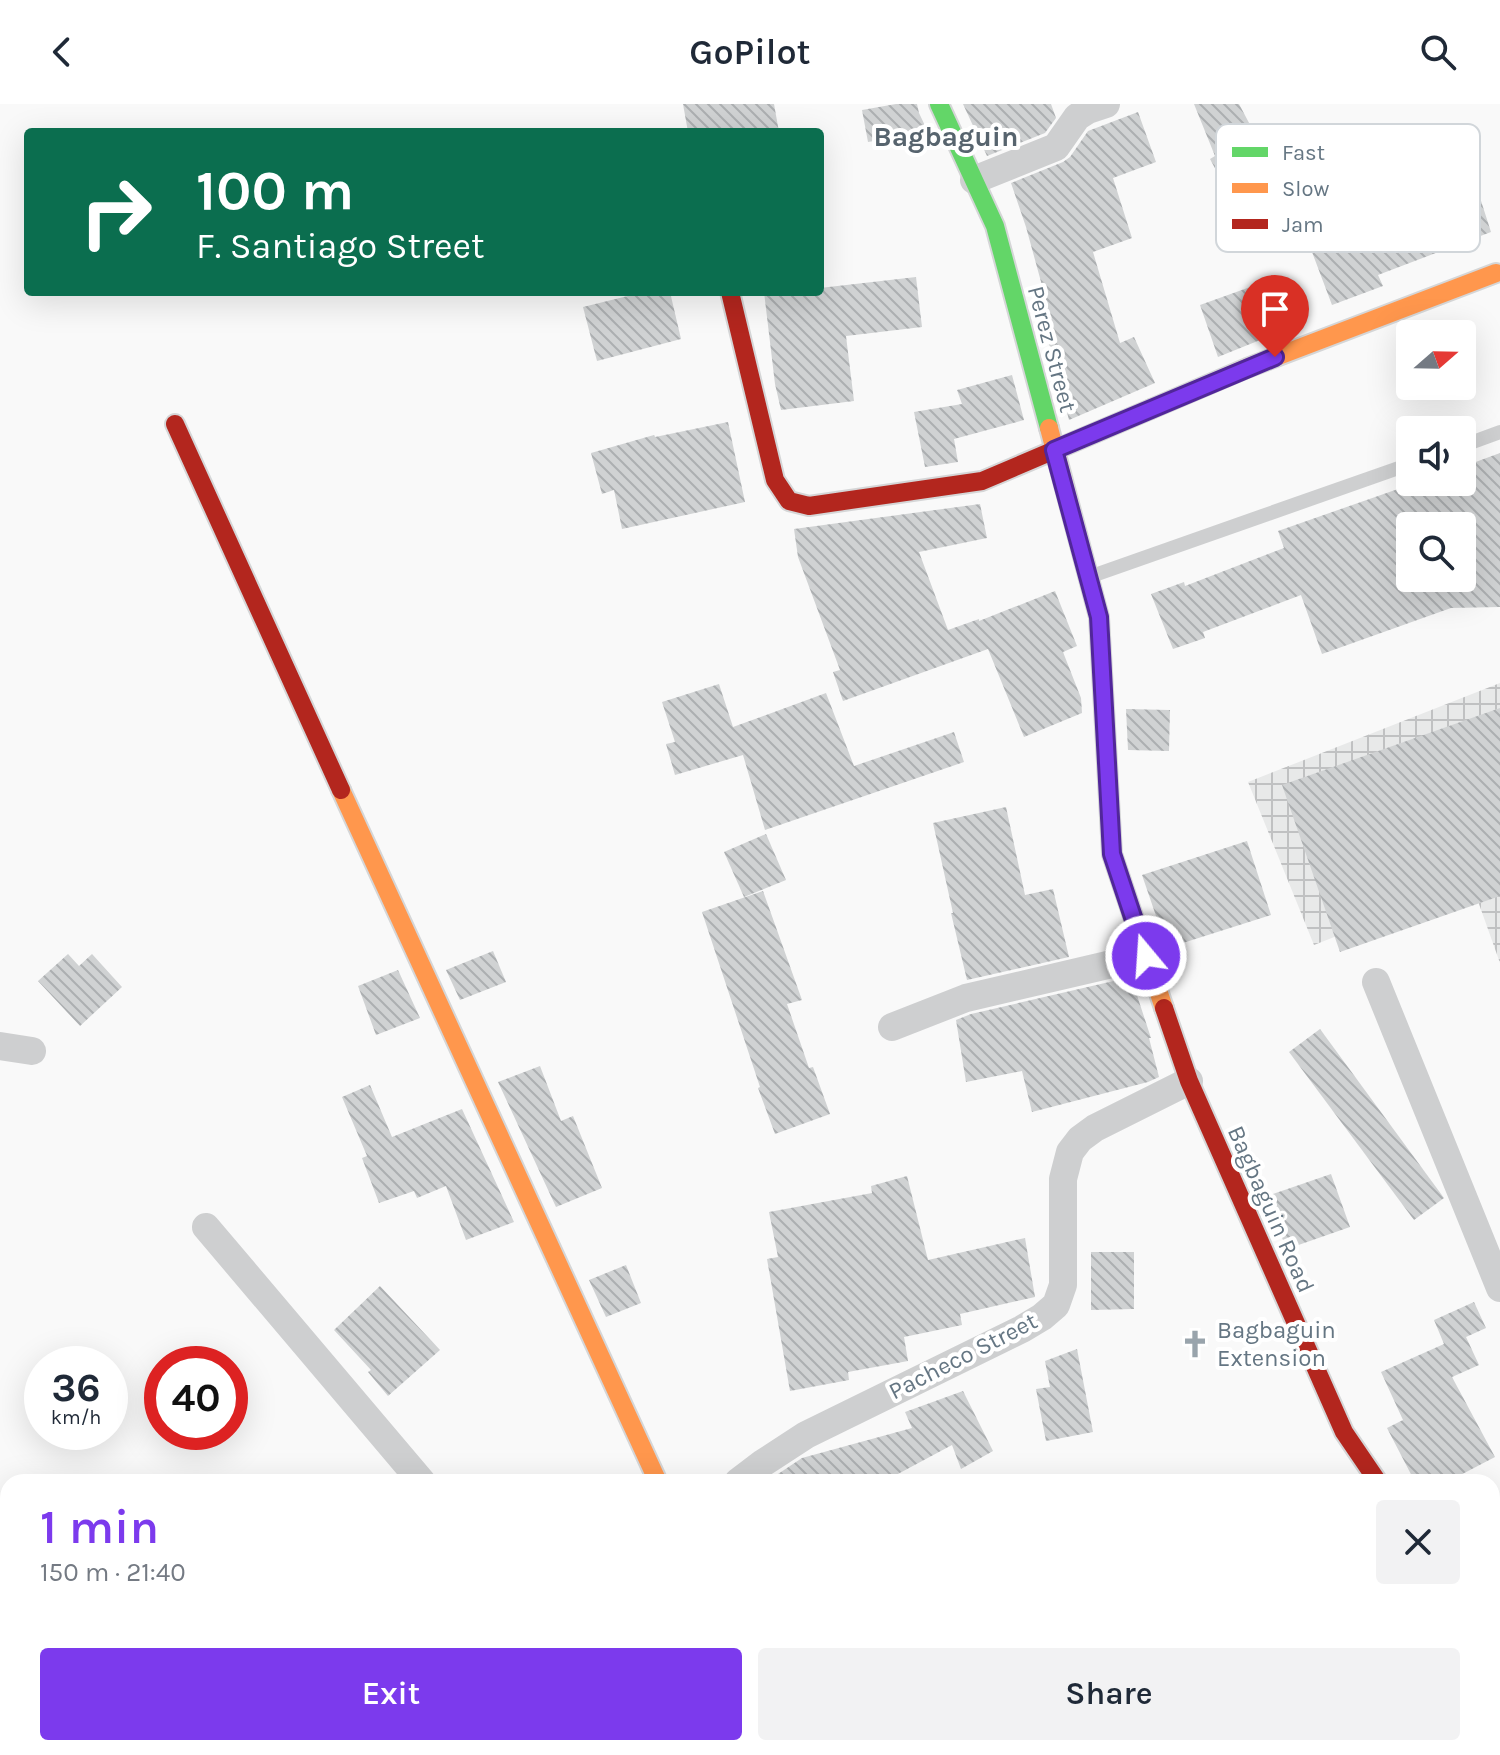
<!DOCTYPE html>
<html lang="en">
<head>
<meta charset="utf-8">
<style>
  body { margin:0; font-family:Karla,sans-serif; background:#f2f2f3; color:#1f2937; height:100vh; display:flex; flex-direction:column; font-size:30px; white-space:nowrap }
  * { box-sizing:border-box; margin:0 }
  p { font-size:26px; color:#747a83 }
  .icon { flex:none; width:44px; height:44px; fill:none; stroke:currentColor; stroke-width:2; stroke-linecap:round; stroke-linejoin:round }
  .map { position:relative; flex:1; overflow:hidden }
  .side { position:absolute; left:0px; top:1370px; width:1500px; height:282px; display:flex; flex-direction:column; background:#fff; border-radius:24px 24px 0 0; box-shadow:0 8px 32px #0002 }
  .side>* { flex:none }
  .guide { position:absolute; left:24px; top:24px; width:800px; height:168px; border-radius:8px; box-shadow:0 8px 32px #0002; background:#0b6e4f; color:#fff; overflow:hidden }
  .needle { width:52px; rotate:70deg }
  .fabs { position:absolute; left:1396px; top:216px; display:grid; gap:16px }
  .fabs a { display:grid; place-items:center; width:80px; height:80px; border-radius:8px; background:#fff; box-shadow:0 8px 32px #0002; font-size:40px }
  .speed { position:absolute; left:24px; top:1242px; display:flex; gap:16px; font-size:40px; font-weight:700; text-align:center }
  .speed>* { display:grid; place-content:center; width:104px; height:104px; border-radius:50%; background:#fff; box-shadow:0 8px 32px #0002; line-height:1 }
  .speed small { font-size:20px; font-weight:400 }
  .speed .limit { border:12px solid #d22; background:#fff; color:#111 }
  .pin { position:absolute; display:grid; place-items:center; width:68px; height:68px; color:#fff; margin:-82px -34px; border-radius:50% 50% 50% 0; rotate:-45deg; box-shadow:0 0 8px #0007 }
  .pin .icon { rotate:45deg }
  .me { position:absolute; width:88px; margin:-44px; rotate:342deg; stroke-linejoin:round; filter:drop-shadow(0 0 6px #0008) }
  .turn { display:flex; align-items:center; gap:28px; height:168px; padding:0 40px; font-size:36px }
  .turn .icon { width:104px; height:104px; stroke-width:2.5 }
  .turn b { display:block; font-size:56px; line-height:68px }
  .round { display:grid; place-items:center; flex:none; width:84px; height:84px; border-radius:8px; background:#f2f2f3 }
  .head { display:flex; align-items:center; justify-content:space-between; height:136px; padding:0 40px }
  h1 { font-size:48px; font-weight:600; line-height:60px; color:#7c3aed }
  .action { display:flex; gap:16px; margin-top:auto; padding:16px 40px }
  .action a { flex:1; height:92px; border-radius:8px; background:#7c3aed; color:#fff; font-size:32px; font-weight:600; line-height:92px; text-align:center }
  .action a+a { background:#f2f2f3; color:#1f2937 }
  header { display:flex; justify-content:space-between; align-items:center; height:104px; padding:0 40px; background:#fff; font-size:36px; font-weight:600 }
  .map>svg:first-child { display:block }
</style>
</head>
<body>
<header><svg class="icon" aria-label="back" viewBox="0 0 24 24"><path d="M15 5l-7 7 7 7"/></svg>GoPilot<svg class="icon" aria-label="search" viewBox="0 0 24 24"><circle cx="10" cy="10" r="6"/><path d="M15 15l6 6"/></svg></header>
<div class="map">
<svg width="1500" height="1651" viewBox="0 0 1500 1651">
  <defs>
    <pattern id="industrial-grid" width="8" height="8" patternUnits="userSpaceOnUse" patternTransform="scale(2)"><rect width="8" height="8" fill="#e8e9e9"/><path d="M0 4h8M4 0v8" fill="none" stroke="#c0c1c2"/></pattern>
    <pattern id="building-back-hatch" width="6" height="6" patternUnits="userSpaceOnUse" patternTransform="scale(2)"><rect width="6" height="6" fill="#d0d2d3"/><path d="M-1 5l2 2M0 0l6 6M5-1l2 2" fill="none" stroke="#acafb1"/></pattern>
  </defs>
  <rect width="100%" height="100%" fill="#f9f9f9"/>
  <path fill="url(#industrial-grid)" d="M 1500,579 L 1500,859 L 1479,800 L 1476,777 L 1314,841 L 1248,678 Z"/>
  <g fill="url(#building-back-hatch)" fill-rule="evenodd">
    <path d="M 683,0 L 774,0 L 779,28 L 688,28 Z"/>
    <path d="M 896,0 L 917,0 L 919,9 L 928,28 L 868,38 L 862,6 Z"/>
    <path d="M 963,0 L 1051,0 L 1056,14 L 1045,29 L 987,52 Z"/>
    <path d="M 1194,0 L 1239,0 L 1284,85 L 1239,109 L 1210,55 L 1215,52 Z"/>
    <path d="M 1138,8 L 1156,58 L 1113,74 L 1132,134 L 1093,148 L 1120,239 L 1134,233 L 1155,279 L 1069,316 L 1038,198 L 1046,196 L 1026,123 L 1011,79 L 1063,58 L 1070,53 L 1088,27 Z"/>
    <path d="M 1475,78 L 1491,128 L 1378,171 L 1383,182 L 1332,201 L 1312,148 L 1397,115 L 1395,108 Z"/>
    <path d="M 916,173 L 922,223 L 846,232 L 854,297 L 781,306 L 775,280 L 764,188 L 820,188 L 820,184 Z"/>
    <path d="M 1253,182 L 1270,232 L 1218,253 L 1200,201 Z"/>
    <path d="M 644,188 L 670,188 L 681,235 L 597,257 L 583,203 Z"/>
    <path d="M 1012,271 L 1024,316 L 954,335 L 958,358 L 925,363 L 914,308 L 962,300 L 957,286 Z"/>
    <path d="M 728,318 L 745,398 L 622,425 L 614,386 L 602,390 L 591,349 L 654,331 L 655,333 Z"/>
    <path d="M 1500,349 L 1500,503 L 1451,504 L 1322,550 L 1301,491 L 1203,528 L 1205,534 L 1173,545 L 1151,490 L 1184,478 L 1185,482 L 1284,444 L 1278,427 L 1418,378 L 1462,378 L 1462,363 ZM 1410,422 L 1462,422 L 1462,474 L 1410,474 Z"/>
    <path d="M 980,400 L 987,434 L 919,448 L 948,526 L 979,515 L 979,517 L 1055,487 L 1077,542 L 1063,548 L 1081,594 L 1082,609 L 1024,633 L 988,545 L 843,597 L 833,568 L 840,566 L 798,453 L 794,425 Z"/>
    <path d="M 719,580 L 733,623 L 826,589 L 854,662 L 954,628 L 964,658 L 765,726 L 743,651 L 675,671 L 666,640 L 675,638 L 662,598 Z"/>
    <path d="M 1500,604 L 1500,792 L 1340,848 L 1282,681 Z"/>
    <path d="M 1126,605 L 1170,606 L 1169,647 L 1128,646 Z"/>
    <path d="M 1006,703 L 1025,791 L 1053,785 L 1069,853 L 967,876 L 951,809 L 953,809 L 933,719 Z"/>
    <path d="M 766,730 L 786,776 L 744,793 L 724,748 Z"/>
    <path d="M 1247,737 L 1271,811 L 1167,844 L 1142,771 Z"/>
    <path d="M 763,787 L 802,896 L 787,900 L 809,964 L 813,963 L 830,1010 L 775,1030 L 758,984 L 760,983 L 702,808 Z"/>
    <path d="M 493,847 L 506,878 L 460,896 L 446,866 Z"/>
    <path d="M 68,850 L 79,862 L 92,850 L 122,883 L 80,922 L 38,877 Z"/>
    <path d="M 398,866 L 420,914 L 376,931 L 358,882 Z"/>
    <path d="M 1131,873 L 1151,934 L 1149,934 L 1159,973 L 1148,978 L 1032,1008 L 1022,967 L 966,978 L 956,916 L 971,910 Z"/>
    <path d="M 1320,925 L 1444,1094 L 1414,1116 L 1289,948 Z"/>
    <path d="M 540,962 L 561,1017 L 573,1012 L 602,1084 L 556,1103 L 498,978 Z"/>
    <path d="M 370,981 L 392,1033 L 462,1005 L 514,1118 L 466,1136 L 446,1082 L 417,1094 L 414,1087 L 379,1099 L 362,1054 L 367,1052 L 342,993 Z"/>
    <path d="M 1331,1070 L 1350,1123 L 1287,1145 L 1264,1093 Z"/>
    <path d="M 907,1072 L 928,1156 L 1025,1134 L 1035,1193 L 960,1210 L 962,1221 L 904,1233 L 908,1257 L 848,1268 L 849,1276 L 790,1287 L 767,1155 L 778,1153 L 769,1108 L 872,1089 L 871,1082 Z"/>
    <path d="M 1091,1148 L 1134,1148 L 1134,1205 L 1091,1206 Z"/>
    <path d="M 626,1161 L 641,1199 L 606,1213 L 589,1176 Z"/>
    <path d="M 380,1182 L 440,1246 L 388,1292 L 368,1268 L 371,1266 L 334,1226 Z"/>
    <path d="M 1474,1198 L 1486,1224 L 1466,1233 L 1479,1261 L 1452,1273 L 1495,1353 L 1447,1378 L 1415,1378 L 1387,1324 L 1403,1316 L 1381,1268 L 1444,1240 L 1434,1216 Z"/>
    <path d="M 1077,1245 L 1093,1328 L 1046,1337 L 1036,1285 L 1050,1283 L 1045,1257 Z"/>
    <path d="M 963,1287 L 993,1347 L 961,1365 L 952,1341 L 896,1371 L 898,1378 L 766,1378 L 802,1354 L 912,1324 L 905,1308 Z"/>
  </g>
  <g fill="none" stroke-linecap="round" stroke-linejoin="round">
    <defs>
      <path id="fast" d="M 939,0 L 995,122 L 1049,324"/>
      <g id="slow">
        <path d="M 1151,305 L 1247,264 L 1496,169"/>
        <path d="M 1049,324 L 1099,513 L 1112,750 L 1164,904"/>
        <path d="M 341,686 L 658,1378"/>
      </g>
      <g id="jam">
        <path d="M 730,188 L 775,376 L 789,397 L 809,402 L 982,377 L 1151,305"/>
        <path d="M 175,320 L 341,686"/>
        <path d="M 1164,904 L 1189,977 L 1344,1328 L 1378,1378"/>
        <path d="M 1492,1569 L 1496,1577 L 1500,1602"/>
      </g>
    </defs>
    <use href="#fast" stroke="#d5d6d7" stroke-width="22"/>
    <use href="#slow" stroke="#d5d6d7" stroke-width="22"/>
    <use href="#jam" stroke="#d5d6d7" stroke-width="22"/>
    <g stroke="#cecfd0" stroke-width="14">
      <path d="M 1462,342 L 1500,328"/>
      <path d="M 1089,473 L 1410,360"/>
    </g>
    <g stroke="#cecfd0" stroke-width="28">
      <path d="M 974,76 L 1056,43 L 1077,13 L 1088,6 L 1106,0"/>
      <path d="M 1376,878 L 1500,1184"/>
      <path d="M 892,923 L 966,894 L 1146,852"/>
      <path d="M 0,942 L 32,947"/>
      <path d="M 206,1123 L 422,1378"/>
      <path d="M 738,1378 L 763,1359 L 806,1331 L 1022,1225 L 1042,1213 L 1056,1201 L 1063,1181 L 1063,1075 L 1070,1048 L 1080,1035 L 1095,1024 L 1189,977"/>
      <path d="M 0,1479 L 8,1488"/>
      <path d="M 145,1644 L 151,1651"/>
      <path d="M 387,1651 L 391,1644"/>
    </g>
    <use href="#fast" stroke="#63d668" stroke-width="18"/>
    <use href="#slow" stroke="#ff974d" stroke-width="18"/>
    <use href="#jam" stroke="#b3261e" stroke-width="18"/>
  </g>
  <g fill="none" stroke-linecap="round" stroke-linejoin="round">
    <defs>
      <path id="route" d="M 1146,852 L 1112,750 L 1099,513 L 1054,346 L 1275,253"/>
    </defs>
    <use href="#route" stroke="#51269a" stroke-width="20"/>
    <use href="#route" stroke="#7c3aed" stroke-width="14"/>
  </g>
  <defs>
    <symbol id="church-bare" viewBox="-9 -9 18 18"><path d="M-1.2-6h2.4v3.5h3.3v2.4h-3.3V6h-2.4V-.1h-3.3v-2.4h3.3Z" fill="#99a4ac" stroke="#fff" stroke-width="2.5" paint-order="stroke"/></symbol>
  </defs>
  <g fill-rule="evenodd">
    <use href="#church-bare" x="1175" y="1220" width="40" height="40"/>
  </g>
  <g text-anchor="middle" stroke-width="8" stroke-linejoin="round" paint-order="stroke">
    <g font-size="24" fill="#657683" stroke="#fff">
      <text transform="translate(1052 245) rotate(75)" y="8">Perez Street</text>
      <text transform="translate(1271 1105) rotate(66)" y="8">Bagbaguin Road</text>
      <text transform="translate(963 1252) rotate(-27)" y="8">Pacheco Street</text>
    </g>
    <g font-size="24" fill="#657683" stroke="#fff" text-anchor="start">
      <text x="1217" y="1234">Bagbaguin<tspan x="1217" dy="28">Extension</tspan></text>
    </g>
    <g font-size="28" font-weight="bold" fill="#57646e" stroke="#fff">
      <text x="946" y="42">Bagbaguin</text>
    </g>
  </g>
  <rect x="1216" y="20" width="264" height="128" rx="12" fill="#fff" stroke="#d1d6da" stroke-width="2"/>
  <rect x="1232" y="43" width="36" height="10" fill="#63d668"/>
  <rect x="1232" y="79" width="36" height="10" fill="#ff974d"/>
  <rect x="1232" y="115" width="36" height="10" fill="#b3261e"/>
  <g font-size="22" fill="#657683">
    <text x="1282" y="56">Fast</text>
    <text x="1282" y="92">Slow</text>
    <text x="1282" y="128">Jam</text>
  </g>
</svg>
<div class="fabs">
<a><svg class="needle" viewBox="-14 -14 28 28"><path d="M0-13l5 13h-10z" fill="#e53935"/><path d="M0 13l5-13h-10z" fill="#747a83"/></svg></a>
<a><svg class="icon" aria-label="sound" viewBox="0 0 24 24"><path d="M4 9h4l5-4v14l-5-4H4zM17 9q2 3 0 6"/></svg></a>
<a><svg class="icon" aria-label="search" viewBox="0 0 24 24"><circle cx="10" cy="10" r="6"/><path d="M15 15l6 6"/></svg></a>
</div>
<div class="speed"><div>36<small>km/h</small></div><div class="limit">40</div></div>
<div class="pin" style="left:1275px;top:253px;background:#d93025"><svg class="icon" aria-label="arrive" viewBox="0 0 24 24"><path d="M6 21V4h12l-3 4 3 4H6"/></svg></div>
<svg class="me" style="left:1146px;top:852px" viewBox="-20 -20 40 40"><circle r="17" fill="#7c3aed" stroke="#fff" stroke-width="3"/><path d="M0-11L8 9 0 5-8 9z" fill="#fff"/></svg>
<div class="guide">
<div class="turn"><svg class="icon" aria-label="right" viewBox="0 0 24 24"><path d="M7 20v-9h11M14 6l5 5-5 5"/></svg><div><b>100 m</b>F. Santiago Street</div></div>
</div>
<section class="side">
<div class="head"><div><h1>1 min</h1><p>150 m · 21:40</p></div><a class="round"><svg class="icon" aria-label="close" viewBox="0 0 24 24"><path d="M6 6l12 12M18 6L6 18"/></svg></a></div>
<div class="action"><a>Exit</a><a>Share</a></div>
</section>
</div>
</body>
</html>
